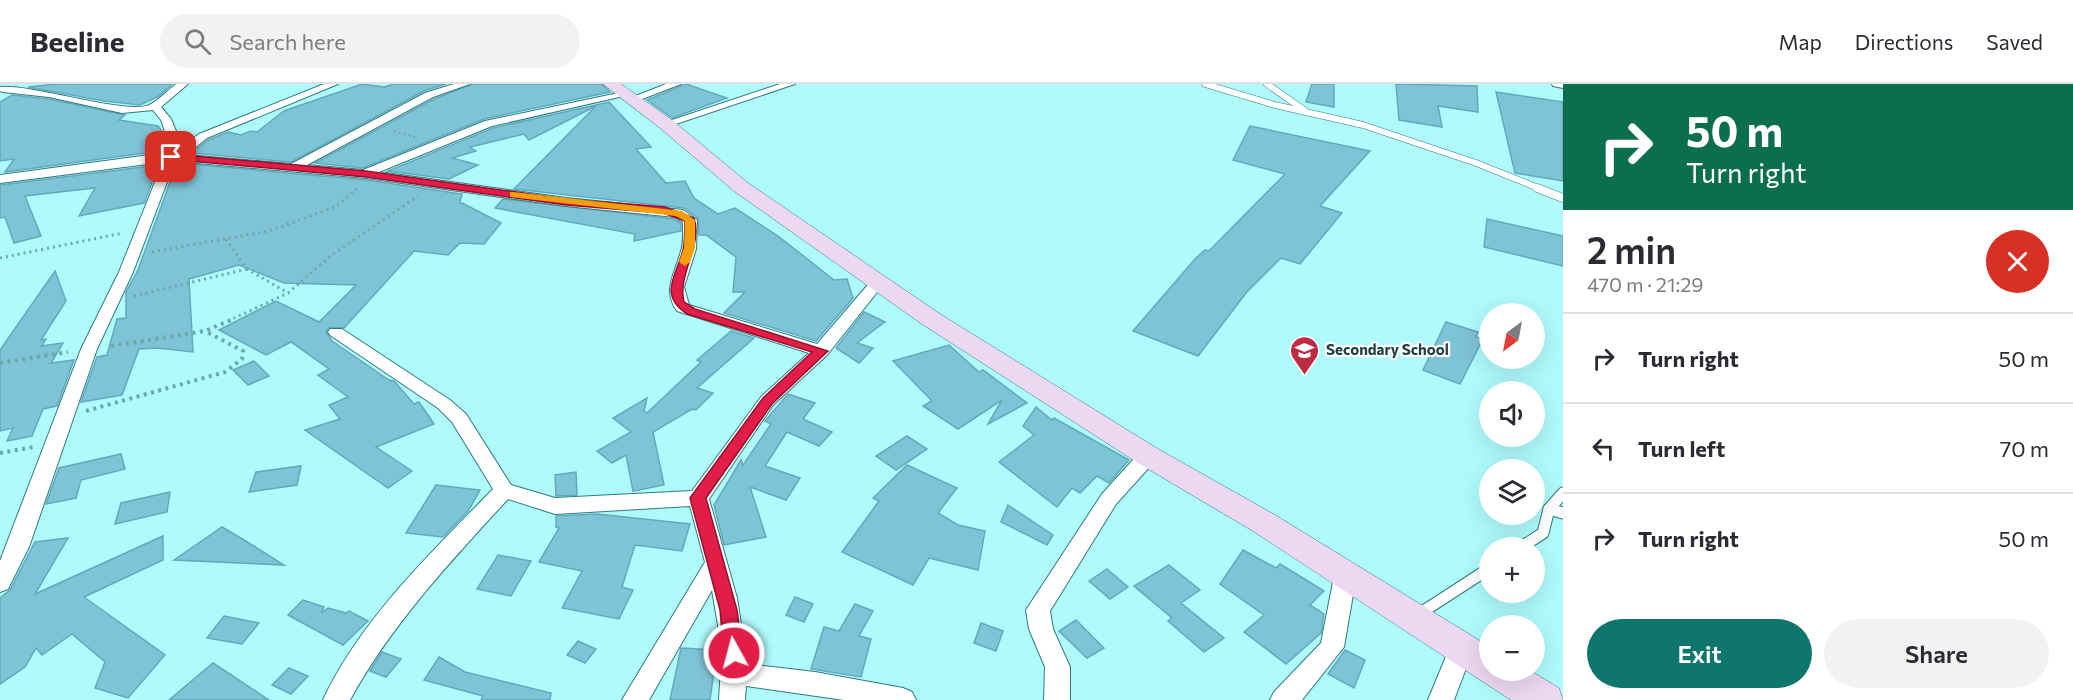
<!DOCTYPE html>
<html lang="en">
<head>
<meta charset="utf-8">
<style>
  body { margin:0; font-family:Commissioner,sans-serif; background:#f2f2f3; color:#2b2b33; height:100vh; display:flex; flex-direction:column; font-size:22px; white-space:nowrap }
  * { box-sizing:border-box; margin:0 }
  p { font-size:20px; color:#7c7c81 }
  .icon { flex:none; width:33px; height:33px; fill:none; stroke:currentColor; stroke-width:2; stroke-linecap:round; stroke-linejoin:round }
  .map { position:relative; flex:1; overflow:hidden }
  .sheet { display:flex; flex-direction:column; background:#fff; width:510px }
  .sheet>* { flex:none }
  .hud { background:#0b6e4f; color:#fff; overflow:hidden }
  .needle { width:39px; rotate:212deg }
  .fabs { position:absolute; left:1479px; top:219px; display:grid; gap:12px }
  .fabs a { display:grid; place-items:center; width:66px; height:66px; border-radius:50%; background:#fff; box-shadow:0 6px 24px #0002; font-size:30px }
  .pin { position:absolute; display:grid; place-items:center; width:51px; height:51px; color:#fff; margin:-26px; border-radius:12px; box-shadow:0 3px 9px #0006 }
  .me { position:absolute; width:66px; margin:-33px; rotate:353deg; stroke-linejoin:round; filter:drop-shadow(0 0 4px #0008) }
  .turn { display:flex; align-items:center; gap:21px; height:126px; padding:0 24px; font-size:27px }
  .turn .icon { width:78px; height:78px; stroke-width:2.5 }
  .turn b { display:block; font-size:42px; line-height:51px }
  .round { display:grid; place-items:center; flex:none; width:63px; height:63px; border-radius:32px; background:#f2f2f3 }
  .headline { display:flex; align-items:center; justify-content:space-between; height:102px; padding:0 24px }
  h1 { font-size:36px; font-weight:600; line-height:45px }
  .cta { display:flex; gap:12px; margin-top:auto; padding:12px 24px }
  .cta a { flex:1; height:69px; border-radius:36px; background:#0f766e; color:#fff; font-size:24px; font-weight:600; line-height:69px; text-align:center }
  .cta a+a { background:#f2f2f3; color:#2b2b33 }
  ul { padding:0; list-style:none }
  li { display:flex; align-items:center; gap:18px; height:90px; padding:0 24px; border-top:2px solid #e1e1e2 }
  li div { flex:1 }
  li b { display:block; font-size:22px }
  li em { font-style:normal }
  header { display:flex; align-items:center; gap:36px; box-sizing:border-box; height:84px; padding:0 30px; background:#fff; border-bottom:2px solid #e1e1e2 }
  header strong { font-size:28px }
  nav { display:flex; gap:33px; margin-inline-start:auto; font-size:21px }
  .search { width:420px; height:54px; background:#f2f2f3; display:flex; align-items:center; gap:15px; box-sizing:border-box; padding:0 21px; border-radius:33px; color:#7c7c81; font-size:22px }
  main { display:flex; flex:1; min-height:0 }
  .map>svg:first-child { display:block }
</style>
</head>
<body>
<header>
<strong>Beeline</strong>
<div class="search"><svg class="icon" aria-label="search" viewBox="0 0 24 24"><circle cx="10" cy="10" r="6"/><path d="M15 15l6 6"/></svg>Search here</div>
<nav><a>Map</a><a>Directions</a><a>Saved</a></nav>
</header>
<main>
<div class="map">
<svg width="1563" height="616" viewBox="0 0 1563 616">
  <rect width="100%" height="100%" fill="#affafc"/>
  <g fill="#7fc3d7" stroke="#64a8bb" stroke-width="1.5">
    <path d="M 57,0 L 172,0 L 159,12 L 140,21 L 104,17 L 28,3 Z"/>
    <path d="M 362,0 L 384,3 L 394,0 L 446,0 L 424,7 L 291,78 L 192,69 L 208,56 L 228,48 L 241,51 L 251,47 L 257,48 L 284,27 Z"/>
    <path d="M 472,0 L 601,0 L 610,8 L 484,35 L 363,84 L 315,79 L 434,15 Z"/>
    <path d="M 686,0 L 727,14 L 672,34 L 647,16 Z"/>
    <path d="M 1312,0 L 1334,0 L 1334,23 L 1306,18 Z"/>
    <path d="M 1396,0 L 1477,2 L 1478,28 L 1438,22 L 1442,43 L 1399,36 Z"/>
    <path d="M 1496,8 L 1563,18 L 1563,97 L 1515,89 Z"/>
    <path d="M 12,11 L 49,15 L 125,31 L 119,36 L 158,42 L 164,50 L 160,62 L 162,61 L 159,67 L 5,88 L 14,75 L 0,77 L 0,18 Z"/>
    <path d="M 609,18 L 651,63 L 636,65 L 666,99 L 685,97 L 694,114 L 718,130 L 735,124 L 778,152 L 834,196 L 847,195 L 853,214 L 816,257 L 724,229 L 745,208 L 733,208 L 736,173 L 706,151 L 699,151 L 698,134 L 684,124 L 514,105 L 596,22 L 529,56 L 524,50 L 470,63 L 476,67 L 452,74 L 478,81 L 449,95 L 388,87 L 493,44 Z"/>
    <path d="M 1250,42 L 1370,67 L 1320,122 L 1342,129 L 1300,180 L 1281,174 L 1246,209 L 1198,272 L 1133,247 L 1195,175 L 1205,166 L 1209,167 L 1285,90 L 1233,76 Z"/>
    <path d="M 177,79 L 366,96 L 462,110 L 460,118 L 501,139 L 484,160 L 460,159 L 448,171 L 414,167 L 344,244 L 330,243 L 326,247 L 332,257 L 389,296 L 394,297 L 414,320 L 419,318 L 434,340 L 376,363 L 412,387 L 388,404 L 305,346 L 340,335 L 329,321 L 348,313 L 318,291 L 329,285 L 291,258 L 266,271 L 219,246 L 276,217 L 319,238 L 356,201 L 284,199 L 239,181 L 189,195 L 193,268 L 157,264 L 139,265 L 122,311 L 81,318 L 97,273 L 107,271 L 117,235 L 126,234 L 126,208 L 138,186 Z"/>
    <path d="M 159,81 L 144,119 L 79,132 L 95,104 L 25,112 L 41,152 L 14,159 L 5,133 L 0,134 L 0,101 Z"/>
    <path d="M 503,115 L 674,135 L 681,139 L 681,147 L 634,157 L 635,150 L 495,124 Z"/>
    <path d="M 1487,135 L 1563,152 L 1563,182 L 1484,163 Z"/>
    <path d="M 55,187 L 66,217 L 41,256 L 46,255 L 42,262 L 63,259 L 51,279 L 74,276 L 57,322 L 43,325 L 32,352 L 7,357 L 13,344 L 0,347 L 0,266 Z"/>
    <path d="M 864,228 L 885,238 L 857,259 L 873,264 L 859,279 L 836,264 Z"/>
    <path d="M 1446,238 L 1478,248 L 1476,253 L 1483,255 L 1460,300 L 1423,286 Z"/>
    <path d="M 731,247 L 754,254 L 697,304 L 713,309 L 696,326 L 692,325 L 653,348 L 664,401 L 633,407 L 626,371 L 612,379 L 597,367 L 631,348 L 613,334 L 647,314 L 644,327 L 647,329 L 701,278 L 697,276 Z"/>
    <path d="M 949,261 L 979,288 L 983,286 L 1027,319 L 988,340 L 1002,316 L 958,345 L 923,322 L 932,317 L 893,277 Z"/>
    <path d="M 254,277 L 269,292 L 248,301 L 233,286 Z"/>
    <path d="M 788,310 L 815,319 L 803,335 L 832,348 L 819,362 L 787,348 L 765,382 L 800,394 L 786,416 L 750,403 L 766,453 L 724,461 L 714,421 L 741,376 L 743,381 L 771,340 L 765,337 Z"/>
    <path d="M 1036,323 L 1052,336 L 1054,334 L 1129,376 L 1109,399 L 1097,392 L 1080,409 L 1072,404 L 1057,423 L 999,378 L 1034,351 L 1023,342 Z"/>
    <path d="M 907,352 L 927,365 L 896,386 L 876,372 Z"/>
    <path d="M 121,370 L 125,385 L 81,396 L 76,414 L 46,420 L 59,384 Z"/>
    <path d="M 907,381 L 957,404 L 938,429 L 958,441 L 985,447 L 978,486 L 929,474 L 913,501 L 842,468 L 879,417 L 873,414 Z"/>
    <path d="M 301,382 L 297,401 L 249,408 L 256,388 Z"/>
    <path d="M 576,388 L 577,411 L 556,412 L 555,391 Z"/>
    <path d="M 436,401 L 480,406 L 468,427 L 443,453 L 406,449 Z"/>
    <path d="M 170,408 L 167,428 L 115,440 L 121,419 Z"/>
    <path d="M 1008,421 L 1053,451 L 1047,461 L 1001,438 Z"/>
    <path d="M 597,430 L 690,440 L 682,467 L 635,461 L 622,503 L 633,506 L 619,535 L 562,524 L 582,487 L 539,478 L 559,444 L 556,443 L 556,432 Z"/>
    <path d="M 222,443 L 244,456 L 284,481 L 174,476 Z"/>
    <path d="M 163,452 L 163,476 L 84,513 L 165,571 L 128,614 L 95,604 L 105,578 L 72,550 L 42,571 L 36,564 L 25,583 L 0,600 L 0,514 L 10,506 L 35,458 L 68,454 L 35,510 Z"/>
    <path d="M 1243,466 L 1276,484 L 1280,480 L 1324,507 L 1310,521 L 1324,530 L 1321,549 L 1286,580 L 1244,548 L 1264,531 L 1220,500 Z"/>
    <path d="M 498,471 L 531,477 L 511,512 L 477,505 Z"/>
    <path d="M 1169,481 L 1200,506 L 1181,519 L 1224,554 L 1204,568 L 1168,537 L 1172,534 L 1134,502 Z"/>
    <path d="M 1107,485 L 1128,503 L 1110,515 L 1089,497 Z"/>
    <path d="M 795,513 L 813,520 L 804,538 L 786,531 Z"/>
    <path d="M 303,516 L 324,523 L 321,529 L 328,524 L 346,529 L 349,527 L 368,537 L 343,561 L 288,531 Z"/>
    <path d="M 855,520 L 873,527 L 859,552 L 871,555 L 861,593 L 811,585 L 824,543 L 839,547 Z"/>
    <path d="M 224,532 L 259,539 L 242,560 L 207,554 Z"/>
    <path d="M 1076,536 L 1104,564 L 1087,574 L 1059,547 Z"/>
    <path d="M 981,539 L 1003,547 L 996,567 L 974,559 Z"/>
    <path d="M 578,557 L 596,565 L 585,579 L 567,571 Z"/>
    <path d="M 681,564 L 717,566 L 710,616 L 670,616 Z"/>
    <path d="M 1345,566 L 1365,576 L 1354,604 L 1328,590 Z"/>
    <path d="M 382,568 L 401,575 L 386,593 L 370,587 Z"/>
    <path d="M 439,573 L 465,588 L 551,609 L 550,616 L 481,616 L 483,612 L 424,596 Z"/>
    <path d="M 213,579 L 269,616 L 169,616 Z"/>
    <path d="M 289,584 L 308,592 L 291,610 L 272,601 Z"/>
  </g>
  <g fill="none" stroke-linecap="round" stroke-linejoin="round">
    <defs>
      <g id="lane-far2">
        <path d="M 1205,0 L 1275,21 L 1363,41 L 1476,79 L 1541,105"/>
        <path d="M 1267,0 L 1304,26"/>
      </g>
      <path id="lane-far1" d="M 1537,104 L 1563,114"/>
      <g id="lane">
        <path d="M 1549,425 L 1563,429"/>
        <path d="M 1520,464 L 1543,449 L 1549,425 L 1563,409"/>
        <path d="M 1419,530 L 1490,484"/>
      </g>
      <g id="street">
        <path d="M 176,0 L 188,0 L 161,23 L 171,35 L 182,62 L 199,50 L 324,0 L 338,0 L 207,54 L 186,71 L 291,80 L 425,9 L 454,0 L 470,0 L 433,13 L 307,81 L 363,86 L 485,37 L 628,7 L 628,11 L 492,42 L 379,88 L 566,114 L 683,126 L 697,136 L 696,165 L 684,203 L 689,221 L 817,260 L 872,196 L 882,196 L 885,199 L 882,202 L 827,271 L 773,321 L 709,415 L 737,514 L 747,580 L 815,588 L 903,604 L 912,608 L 916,616 L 844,616 L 746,602 L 745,616 L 719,616 L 722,565 L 712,506 L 649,616 L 622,616 L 705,478 L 690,422 L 555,430 L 508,415 C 450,478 391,541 350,616 L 323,616 C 360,536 432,468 493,405 L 452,338 L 438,324 L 330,251 L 328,248 L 330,245 L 342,245 L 450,316 L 466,330 L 511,401 L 555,414 L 692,407 L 761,313 L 809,269 L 677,227 C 662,206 675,190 681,167 C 684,158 683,148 683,138 L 675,133 L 566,122 L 366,94 L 175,77 L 133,188 L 97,265 L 29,463 L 8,505 L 0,508 L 0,477 L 81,265 L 119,188 L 163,78 L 0,99 L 0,91 L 172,68 L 161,36 L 153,26 L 122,29 L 49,13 L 3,8 L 0,7 L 0,3 C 34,0 131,33 151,20 C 159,16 168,6 176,0 Z"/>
        <path d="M 666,0 L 681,0 L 637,17 L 628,15 Z"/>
        <path d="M 780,0 L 795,0 L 670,42 L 660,40 Z"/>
        <path d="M 1552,0 L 1563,0 L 1563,4 L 1553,2 Z"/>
        <path d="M 1148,365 L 1155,367 L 1158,372 L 1155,377 L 1116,420 L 1050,527 L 1053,545 L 1070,583 L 1070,616 L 1044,616 L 1045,583 L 1029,545 L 1026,526 L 1102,410 L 1141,367 Z"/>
        <path d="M 1345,484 L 1353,487 L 1356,493 L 1344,563 L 1302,616 L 1270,616 L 1274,608 L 1321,559 L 1334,493 L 1337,487 Z"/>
        <path d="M 1461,555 L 1470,558 L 1473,566 L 1454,616 L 1428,616 L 1452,558 Z"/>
      </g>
      <path id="secondary" d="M 603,0 L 621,0 L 672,36 L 748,99 L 940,230 L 1158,365 L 1275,431 L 1490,563 L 1490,586 L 1529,586 L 1559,604 L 1563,616 L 1511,616 L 1253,447 L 1138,379 L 922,240 L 734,107 L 660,44 Z"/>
    </defs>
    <use href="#lane-far2" stroke="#2e7b7e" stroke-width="7"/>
    <use href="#lane-far1" stroke="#2e7b7e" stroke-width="9"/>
    <use href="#lane" stroke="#2e7b7e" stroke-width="13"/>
    <use href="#street" stroke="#2e7b7e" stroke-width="2"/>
    <use href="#secondary" stroke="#2e7b7e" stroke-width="1"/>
    <path stroke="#6fa7a9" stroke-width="2" stroke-dasharray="2 3" stroke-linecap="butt" d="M 394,47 L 415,53"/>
    <g stroke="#6fa7a9" stroke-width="3" stroke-dasharray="2 4" stroke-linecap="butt">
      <path d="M 226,155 L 247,185 L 288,209"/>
      <path d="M 152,168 L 269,147 L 335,123 L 357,105"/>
      <path d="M 0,174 L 123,149"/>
      <path d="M 134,212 L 247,185"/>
      <path d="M 228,237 L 288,209 L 332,171 L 418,112"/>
    </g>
    <g stroke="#6fa7a9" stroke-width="4" stroke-dasharray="3 4.5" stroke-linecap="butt">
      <path d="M 111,262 L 205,247 L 231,236"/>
      <path d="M 0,279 L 68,268"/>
      <path d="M 86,327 L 225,288 L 242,275 L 243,267 L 205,247"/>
      <path d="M 0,369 L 33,363"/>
    </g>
    <use href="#lane-far2" stroke="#fff" stroke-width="6"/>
    <use href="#lane-far1" stroke="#fff" stroke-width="8"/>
    <use href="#lane" stroke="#fff" stroke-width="11"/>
    <use href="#street" fill="#fff" fill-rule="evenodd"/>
    <use href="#secondary" fill="#ecd9f1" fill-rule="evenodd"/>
  </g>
  <path fill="#e11d48" stroke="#92132f" stroke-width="1.5" d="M 171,70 L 366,87 L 566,115 L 665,123 L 694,134 C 703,162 677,190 684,218 L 695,225 L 828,267 L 772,320 L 706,414 L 737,526 L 743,569 L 740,575 L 734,577 L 727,575 L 724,569 L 720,526 L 690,414 L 763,314 L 812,268 L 687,230 C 658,211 676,193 683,166 C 685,157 685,147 685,137 L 663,129 L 566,121 L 366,93 L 167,75 L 167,71 Z"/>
  <path fill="#f59e0b" d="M 513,108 L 682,127 L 695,136 L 695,164 L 690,178 L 685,182 L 679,178 L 684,164 L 685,137 L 676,132 L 510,113 L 510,108 Z"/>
  <defs>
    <symbol id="school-pin" viewBox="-11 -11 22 30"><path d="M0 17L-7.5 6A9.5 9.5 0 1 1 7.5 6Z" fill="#bd2c42" stroke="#fff"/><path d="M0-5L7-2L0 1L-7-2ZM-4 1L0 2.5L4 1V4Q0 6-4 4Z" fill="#fff"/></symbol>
  </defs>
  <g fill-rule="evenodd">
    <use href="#school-pin" x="1288" y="250" width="33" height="45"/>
  </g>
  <g text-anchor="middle" stroke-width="4.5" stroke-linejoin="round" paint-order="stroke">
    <g font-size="15" font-weight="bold" fill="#204041" stroke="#fff" text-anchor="start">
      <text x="1326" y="271">Secondary School</text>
    </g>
  </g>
</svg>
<div class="fabs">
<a><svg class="needle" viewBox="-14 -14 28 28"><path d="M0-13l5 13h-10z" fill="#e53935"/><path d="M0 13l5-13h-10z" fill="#7c7c81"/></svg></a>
<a><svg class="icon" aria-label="sound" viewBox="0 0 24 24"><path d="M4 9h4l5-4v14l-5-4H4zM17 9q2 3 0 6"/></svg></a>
<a><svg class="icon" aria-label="layers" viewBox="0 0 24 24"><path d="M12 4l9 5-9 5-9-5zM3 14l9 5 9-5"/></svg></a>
<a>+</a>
<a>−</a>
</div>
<div class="pin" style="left:171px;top:73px;background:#d93025"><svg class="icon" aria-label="arrive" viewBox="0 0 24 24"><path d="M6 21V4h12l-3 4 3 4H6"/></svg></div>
<svg class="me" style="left:734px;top:569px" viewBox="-20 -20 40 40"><circle r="17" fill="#e11d48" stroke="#fff" stroke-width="3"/><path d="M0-11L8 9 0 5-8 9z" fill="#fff"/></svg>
</div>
<section class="sheet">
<div class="hud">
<div class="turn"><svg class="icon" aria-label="right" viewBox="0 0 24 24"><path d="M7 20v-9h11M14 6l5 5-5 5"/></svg><div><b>50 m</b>Turn right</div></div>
</div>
<div class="headline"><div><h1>2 min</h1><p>470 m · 21:29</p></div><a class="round" style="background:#d93025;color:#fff"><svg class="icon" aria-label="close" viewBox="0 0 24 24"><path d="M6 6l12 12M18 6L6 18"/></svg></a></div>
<ul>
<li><svg class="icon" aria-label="right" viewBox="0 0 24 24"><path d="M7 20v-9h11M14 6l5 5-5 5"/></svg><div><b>Turn right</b></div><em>50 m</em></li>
<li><svg class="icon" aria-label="left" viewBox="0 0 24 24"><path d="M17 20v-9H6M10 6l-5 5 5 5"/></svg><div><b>Turn left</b></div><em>70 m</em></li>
<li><svg class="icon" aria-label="right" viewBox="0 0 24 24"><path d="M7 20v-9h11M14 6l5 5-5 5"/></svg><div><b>Turn right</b></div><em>50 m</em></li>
</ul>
<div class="cta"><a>Exit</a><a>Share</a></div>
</section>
</main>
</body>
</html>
